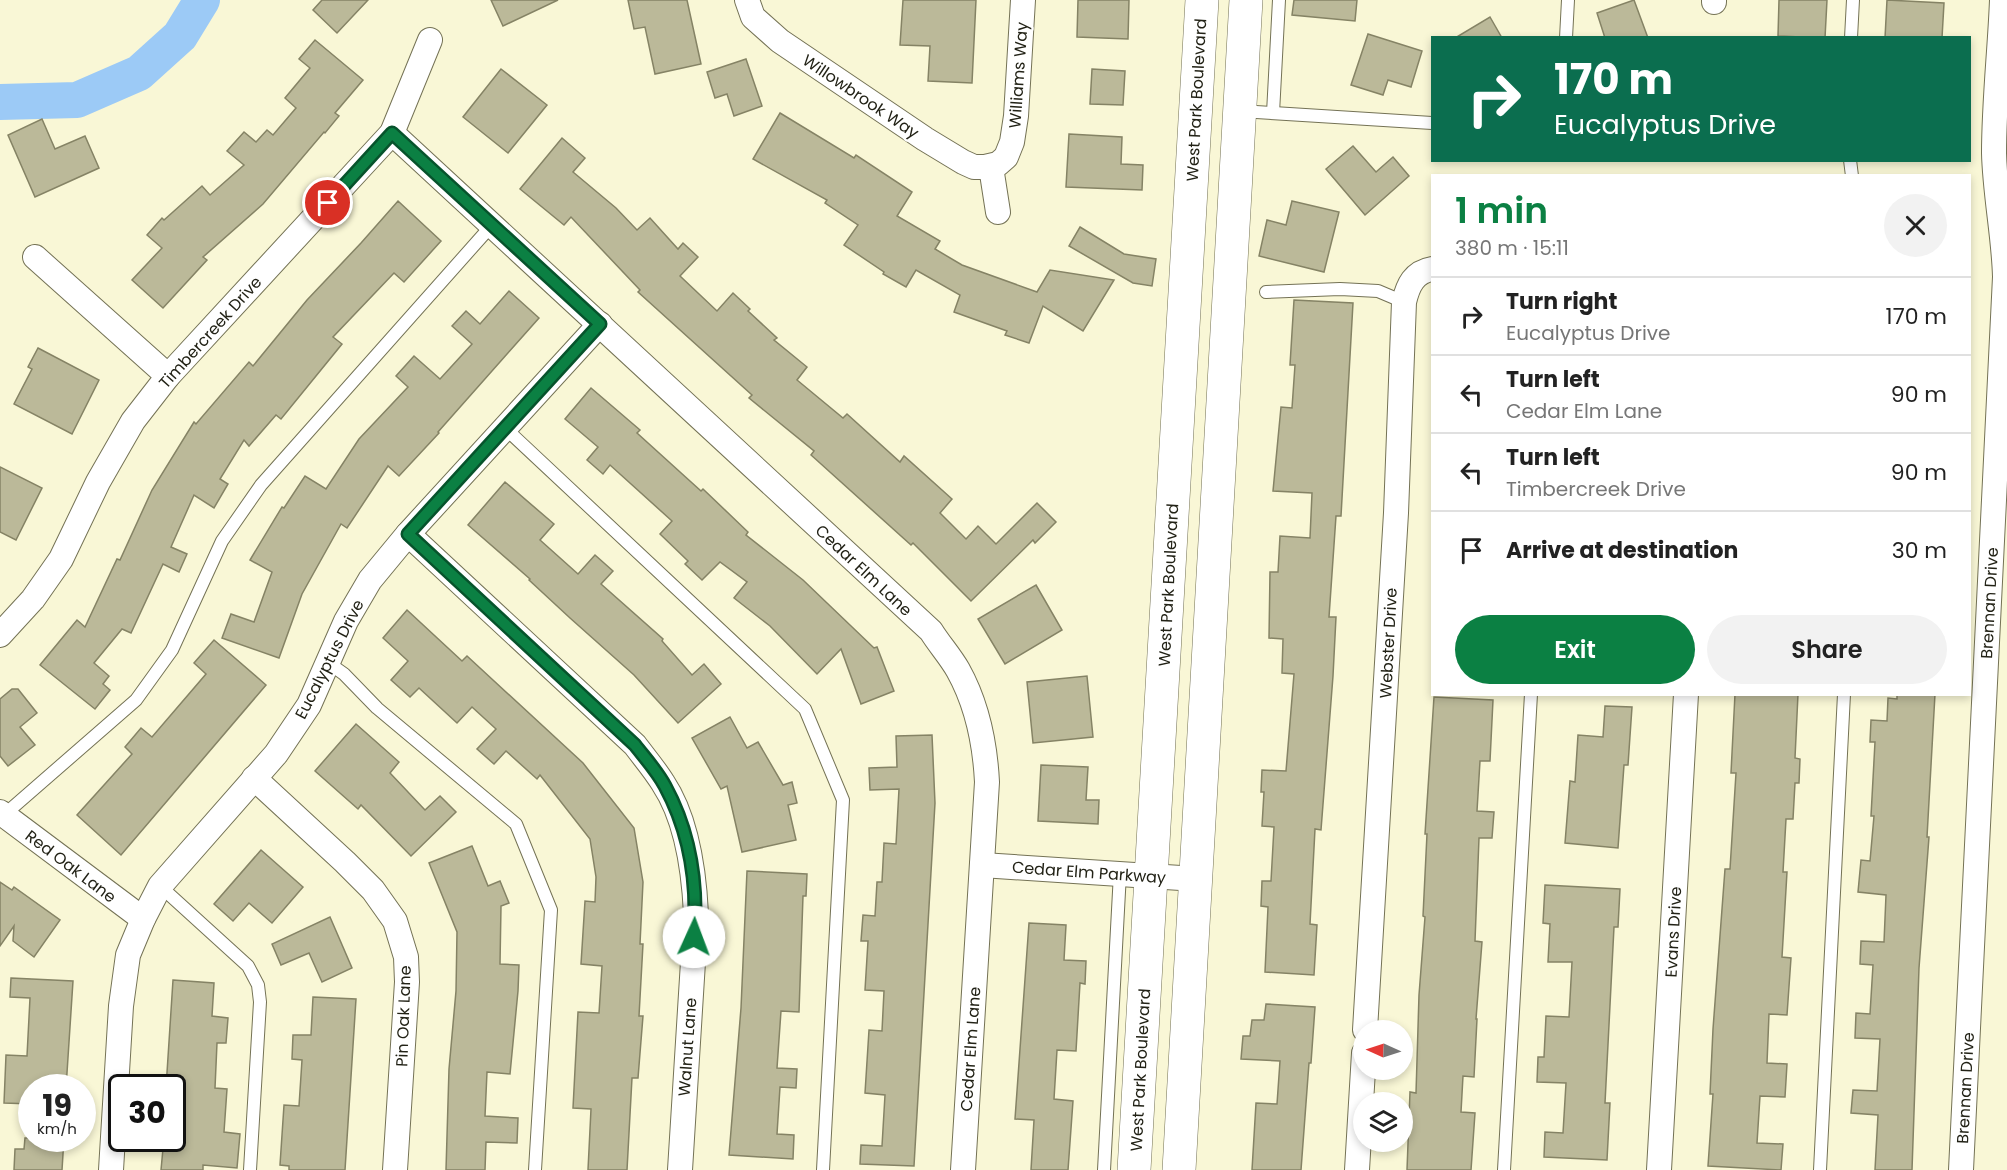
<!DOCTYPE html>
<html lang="en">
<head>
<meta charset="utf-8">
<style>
  body { margin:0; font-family:Poppins,sans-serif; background:#f2f2f2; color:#222; height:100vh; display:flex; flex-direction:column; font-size:22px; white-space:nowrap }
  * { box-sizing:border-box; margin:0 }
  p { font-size:20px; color:#767676 }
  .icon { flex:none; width:33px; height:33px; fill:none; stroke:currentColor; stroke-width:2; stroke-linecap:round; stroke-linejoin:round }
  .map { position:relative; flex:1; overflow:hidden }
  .panel { position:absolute; left:1431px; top:174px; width:540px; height:522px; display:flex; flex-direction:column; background:#fff; border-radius:0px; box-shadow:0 3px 9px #0003 }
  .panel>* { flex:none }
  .guide { position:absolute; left:1431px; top:36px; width:540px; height:126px; border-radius:0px; box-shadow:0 3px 9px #0003; background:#0b6e4f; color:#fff; overflow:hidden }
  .needle { width:39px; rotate:273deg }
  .fabs { position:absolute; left:1353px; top:1020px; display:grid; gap:12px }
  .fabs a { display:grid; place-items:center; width:60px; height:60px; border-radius:50%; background:#fff; box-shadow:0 3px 9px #0003; font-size:30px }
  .speed { position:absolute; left:18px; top:1074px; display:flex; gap:12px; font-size:30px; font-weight:700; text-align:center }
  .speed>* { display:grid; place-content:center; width:78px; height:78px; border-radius:50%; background:#fff; box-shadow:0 3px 9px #0003; line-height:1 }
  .speed small { font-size:15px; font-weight:400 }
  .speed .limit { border:3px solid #111; border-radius:9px; background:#fff; color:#111 }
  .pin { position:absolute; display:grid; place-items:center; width:51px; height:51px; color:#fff; margin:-26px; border:3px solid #fff; border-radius:50%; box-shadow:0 2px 6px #0007 }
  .me { position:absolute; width:66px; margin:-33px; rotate:2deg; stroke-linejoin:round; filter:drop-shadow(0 0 4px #0008) }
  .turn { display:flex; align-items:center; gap:21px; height:126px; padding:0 24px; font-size:27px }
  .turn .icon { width:78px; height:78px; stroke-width:2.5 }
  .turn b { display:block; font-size:42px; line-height:51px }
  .round { display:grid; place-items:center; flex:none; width:63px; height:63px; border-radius:32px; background:#f2f2f2 }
  .summary { display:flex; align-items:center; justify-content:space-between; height:102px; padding:0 24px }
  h1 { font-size:36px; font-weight:600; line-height:45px; color:#0b8043 }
  .primary-button { display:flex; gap:12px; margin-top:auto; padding:12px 24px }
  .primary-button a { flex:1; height:69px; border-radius:36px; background:#0b8043; color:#fff; font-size:24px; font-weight:600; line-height:69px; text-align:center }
  .primary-button a+a { background:#f2f2f2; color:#222 }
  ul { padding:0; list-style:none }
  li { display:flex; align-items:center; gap:18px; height:78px; padding:0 24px; border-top:2px solid #e0e0e0 }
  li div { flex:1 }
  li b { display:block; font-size:22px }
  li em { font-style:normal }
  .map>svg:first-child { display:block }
</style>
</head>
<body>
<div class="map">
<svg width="2007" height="1170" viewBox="0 0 2007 1170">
  <rect width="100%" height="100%" fill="#f9f7d6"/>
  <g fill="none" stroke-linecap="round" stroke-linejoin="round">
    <path stroke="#9ccaf6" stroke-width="36" d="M 0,102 L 77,100 L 139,73 L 180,36 L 202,0"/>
  </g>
  <g fill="#bbb999" stroke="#858365" stroke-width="1.5">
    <path d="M 322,0 L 368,0 L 337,33 L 313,10 Z"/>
    <path d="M 491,0 L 558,0 L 503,26 Z"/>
    <path d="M 628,0 L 687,0 L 701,64 L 655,74 L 645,27 L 634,29 Z"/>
    <path d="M 903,0 L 976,0 L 972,83 L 928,81 L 930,46 L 900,45 Z"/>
    <path d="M 1078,0 L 1129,0 L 1128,39 L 1077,37 Z"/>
    <path d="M 1294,0 L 1357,0 L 1355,21 L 1292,15 Z"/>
    <path d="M 1634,0 L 1648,38 L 1605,38 L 1597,13 Z"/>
    <path d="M 1779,0 L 1827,0 L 1825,38 L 1778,36 Z"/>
    <path d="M 1887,0 L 1944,3 L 1942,38 L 1885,38 Z"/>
    <path d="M 1490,17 L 1502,38 L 1455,38 Z"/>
    <path d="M 1368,34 L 1422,51 L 1411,87 L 1388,80 L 1383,95 L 1351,85 Z"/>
    <path d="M 315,40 L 363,80 L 335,113 L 339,116 L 325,133 L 324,132 L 263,204 L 203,257 L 207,260 L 163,308 L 132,280 L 162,248 L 147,235 L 162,218 L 164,220 L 202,186 L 210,195 L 244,165 L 227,151 L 244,132 L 256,142 L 267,130 L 273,135 L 296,108 L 285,98 L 310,68 L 299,59 Z"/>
    <path d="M 746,59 L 762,106 L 734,116 L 727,94 L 715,98 L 707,72 Z"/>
    <path d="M 501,69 L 547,105 L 508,153 L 463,117 Z"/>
    <path d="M 1092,69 L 1125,71 L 1123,105 L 1090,104 Z"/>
    <path d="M 780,113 L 854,158 L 856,155 L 912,192 L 897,216 L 940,241 L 935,249 L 962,265 L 1037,292 L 1050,270 L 1114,280 L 1083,331 L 1043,306 L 1029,343 L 1005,335 L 1007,331 L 954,312 L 960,295 L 916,270 L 906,287 L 883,274 L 884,272 L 844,245 L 858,225 L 825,203 L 827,200 L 753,159 Z"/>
    <path d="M 42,119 L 55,149 L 85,136 L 99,168 L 35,197 L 8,135 Z"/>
    <path d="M 1069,134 L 1122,137 L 1121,164 L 1143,165 L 1142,190 L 1066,187 Z"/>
    <path d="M 562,138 L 585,158 L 573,172 L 616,208 L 637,230 L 650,218 L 678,249 L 683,243 L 698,257 L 680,276 L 717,311 L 733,293 L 750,309 L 748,311 L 777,338 L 774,340 L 807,367 L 797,380 L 843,418 L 847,414 L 900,462 L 904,456 L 952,499 L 940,513 L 966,539 L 978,526 L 996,544 L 1037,503 L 1056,522 L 1035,543 L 1033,540 L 971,601 L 913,543 L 911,545 L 811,455 L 814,451 L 749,398 L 752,395 L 638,292 L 640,290 L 571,217 L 564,225 L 520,189 Z"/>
    <path d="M 1353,146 L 1376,172 L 1393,157 L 1409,176 L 1365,215 L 1326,169 Z"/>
    <path d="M 398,201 L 441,241 L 404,282 L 394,273 L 333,337 L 342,344 L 281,419 L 276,415 L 249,446 L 244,440 L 220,479 L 228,484 L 214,508 L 194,495 L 171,547 L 187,554 L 179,572 L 163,564 L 131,633 L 122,629 L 94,663 L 109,676 L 103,684 L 110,690 L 95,709 L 40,665 L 77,620 L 85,627 L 117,559 L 120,560 L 152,490 L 194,422 L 196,424 L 249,362 L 253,366 L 307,300 L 361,243 Z"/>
    <path d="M 1292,201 L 1339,212 L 1324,272 L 1259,256 L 1267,220 L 1286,225 Z"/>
    <path d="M 1080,227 L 1124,254 L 1156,259 L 1152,286 L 1133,283 L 1069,246 Z"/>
    <path d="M 509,291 L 539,318 L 438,432 L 439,433 L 399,476 L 388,466 L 347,528 L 341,524 L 302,594 L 279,658 L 222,638 L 231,614 L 254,622 L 272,572 L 250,560 L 282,507 L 284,508 L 305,476 L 326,489 L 359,439 L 408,387 L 396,376 L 414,356 L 440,379 L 472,344 L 452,326 L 466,311 L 480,324 Z"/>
    <path d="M 1294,300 L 1353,303 L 1341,516 L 1336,516 L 1329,617 L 1336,617 L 1333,676 L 1321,830 L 1315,829 L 1310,924 L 1317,925 L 1314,975 L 1265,972 L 1268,907 L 1261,906 L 1262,881 L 1271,881 L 1274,827 L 1262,826 L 1264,792 L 1261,792 L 1262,770 L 1286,771 L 1294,674 L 1282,673 L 1283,639 L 1269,638 L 1270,572 L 1278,572 L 1280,536 L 1310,538 L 1312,493 L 1273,491 L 1281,407 L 1292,408 L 1295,365 L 1290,365 Z"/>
    <path d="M 38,348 L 99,380 L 72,434 L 14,404 L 32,369 L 28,367 Z"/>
    <path d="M 591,388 L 640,430 L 637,433 L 701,491 L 703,489 L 748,532 L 746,535 L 803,580 L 874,648 L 877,647 L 894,691 L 861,704 L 841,649 L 817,674 L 770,626 L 734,598 L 747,582 L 720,562 L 702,580 L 685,564 L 688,561 L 660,534 L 672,521 L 610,465 L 603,474 L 587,460 L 598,447 L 565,419 Z"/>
    <path d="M 0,467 L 42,488 L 16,540 L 0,532 Z"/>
    <path d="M 505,482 L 554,524 L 540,540 L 578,574 L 595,555 L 613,571 L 601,584 L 663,639 L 662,641 L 692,675 L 704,664 L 721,684 L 678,723 L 634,675 L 570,618 L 529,580 L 530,579 L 468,525 Z"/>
    <path d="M 1036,585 L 1062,630 L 1005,664 L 978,619 Z"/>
    <path d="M 407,610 L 462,661 L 467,656 L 583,763 L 634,828 L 643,882 L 640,944 L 643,944 L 639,1016 L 643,1016 L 638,1078 L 632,1078 L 627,1170 L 588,1170 L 591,1109 L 573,1108 L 578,1012 L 599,1013 L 602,966 L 581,964 L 585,901 L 595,902 L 596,877 L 590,839 L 540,775 L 537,779 L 506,751 L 494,764 L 477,749 L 496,729 L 472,707 L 457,723 L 419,688 L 410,697 L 391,680 L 408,661 L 383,638 Z"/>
    <path d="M 214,640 L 266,685 L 121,855 L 77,815 L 132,754 L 125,747 L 141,728 L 152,737 L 206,674 L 194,663 Z"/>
    <path d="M 1087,676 L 1093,737 L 1033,743 L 1027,682 Z"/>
    <path d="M 12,689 L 18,689 L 37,713 L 20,727 L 35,745 L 8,766 L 0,756 L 0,699 Z"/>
    <path d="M 1735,694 L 1798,694 L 1795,758 L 1800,759 L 1799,783 L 1795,783 L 1793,819 L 1786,819 L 1783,872 L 1787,872 L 1782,957 L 1791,958 L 1787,1015 L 1769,1014 L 1767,1063 L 1787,1064 L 1785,1097 L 1760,1096 L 1757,1143 L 1783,1144 L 1781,1170 L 1708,1166 L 1713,1094 L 1710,1094 L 1713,1029 L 1725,869 L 1730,869 L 1736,773 L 1731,773 Z"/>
    <path d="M 1897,694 L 1935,694 L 1927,837 L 1929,837 L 1919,968 L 1912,1170 L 1875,1170 L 1878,1115 L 1851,1113 L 1853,1090 L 1877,1091 L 1880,1039 L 1855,1038 L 1856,1013 L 1870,1014 L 1873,965 L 1860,964 L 1861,941 L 1884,942 L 1886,895 L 1858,892 L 1861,860 L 1870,861 L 1874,816 L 1871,816 L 1875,742 L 1870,742 L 1871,720 L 1887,721 L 1888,698 L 1897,699 Z"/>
    <path d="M 1434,697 L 1493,700 L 1490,761 L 1480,761 L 1477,811 L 1494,812 L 1492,838 L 1479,838 L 1475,941 L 1482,942 L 1476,1019 L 1477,1019 L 1474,1077 L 1463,1076 L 1461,1112 L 1475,1113 L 1471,1170 L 1407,1170 L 1410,1092 L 1416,1093 L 1419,995 L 1425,917 L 1423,916 L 1427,834 L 1425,834 Z"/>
    <path d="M 1605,706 L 1632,707 L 1628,765 L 1624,765 L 1618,848 L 1565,843 L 1570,781 L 1575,782 L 1578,735 L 1603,737 Z"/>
    <path d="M 730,717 L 747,748 L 758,742 L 783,785 L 792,782 L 797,803 L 788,805 L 796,840 L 742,852 L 727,786 L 721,789 L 692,738 Z"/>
    <path d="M 356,724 L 399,762 L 390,773 L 425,810 L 440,796 L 456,812 L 411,856 L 361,805 L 358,809 L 315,771 Z"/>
    <path d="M 932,735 L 935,803 L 914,1166 L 860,1164 L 861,1145 L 882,1146 L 885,1095 L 865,1093 L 869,1030 L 882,1031 L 884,991 L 865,990 L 868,941 L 861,941 L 863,915 L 875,916 L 877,882 L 882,882 L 884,843 L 896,844 L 899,789 L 870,790 L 869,768 L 897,767 L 896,736 Z"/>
    <path d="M 1041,765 L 1088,767 L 1086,800 L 1099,800 L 1098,824 L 1038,821 Z"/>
    <path d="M 472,846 L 488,886 L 500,881 L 509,903 L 501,906 L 500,964 L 519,965 L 518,991 L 510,1074 L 487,1072 L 485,1116 L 518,1118 L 517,1143 L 486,1142 L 485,1170 L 446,1170 L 449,1069 L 456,991 L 457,932 L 429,863 Z"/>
    <path d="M 261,850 L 303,887 L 272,923 L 249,903 L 233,921 L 214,904 Z"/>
    <path d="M 747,871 L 807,874 L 806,896 L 803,896 L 799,1012 L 781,1011 L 777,1068 L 797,1069 L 796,1088 L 780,1087 L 777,1134 L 794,1135 L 793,1159 L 729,1155 L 741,1008 Z"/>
    <path d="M 0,882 L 12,890 L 14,887 L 60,920 L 34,957 L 13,941 L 14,926 L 0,946 Z"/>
    <path d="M 1545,885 L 1620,889 L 1618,927 L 1614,927 L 1605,1103 L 1610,1103 L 1607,1160 L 1544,1157 L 1545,1132 L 1563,1133 L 1566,1083 L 1537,1082 L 1538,1057 L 1544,1057 L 1546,1016 L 1569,1017 L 1572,962 L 1548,962 L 1550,924 L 1543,923 Z"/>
    <path d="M 330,917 L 352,968 L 322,982 L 309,953 L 281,965 L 272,944 Z"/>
    <path d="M 1029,923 L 1066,925 L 1064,960 L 1086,961 L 1085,984 L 1080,983 L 1076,1051 L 1057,1050 L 1054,1099 L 1073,1101 L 1068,1170 L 1031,1170 L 1034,1120 L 1015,1119 Z"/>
    <path d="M 11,978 L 73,981 L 66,1088 L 32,1088 L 32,1104 L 4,1103 L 6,1055 L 27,1056 L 30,998 L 10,997 Z"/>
    <path d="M 173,980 L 214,983 L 212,1016 L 228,1018 L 226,1043 L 217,1043 L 215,1088 L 227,1089 L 224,1132 L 240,1134 L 237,1168 L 203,1165 L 203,1170 L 161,1170 L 164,1138 L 172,1138 L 172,1088 L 166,1088 Z"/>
    <path d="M 313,997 L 356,999 L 345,1170 L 289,1170 L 289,1166 L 280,1165 L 284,1105 L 299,1106 L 302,1060 L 292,1059 L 293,1035 L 311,1035 Z"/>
    <path d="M 1266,1004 L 1315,1007 L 1311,1063 L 1309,1063 L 1301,1170 L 1252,1170 L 1256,1103 L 1277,1104 L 1280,1061 L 1241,1059 L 1243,1036 L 1250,1036 L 1252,1020 L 1264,1020 Z"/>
    <path d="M 25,1138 L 64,1138 L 62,1170 L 14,1170 L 15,1149 L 24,1149 Z"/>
  </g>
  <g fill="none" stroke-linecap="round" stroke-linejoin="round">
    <defs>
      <g id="lane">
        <path d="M 1566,38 L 1568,0"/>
        <path d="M 1851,38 L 1853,0"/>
        <path d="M 1240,111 L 1432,123"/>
        <path d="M 1273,113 L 1279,0"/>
        <path d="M 1850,160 L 1852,176"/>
        <path d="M 1266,292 L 1340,289 L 1378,291 L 1404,302"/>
        <path d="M 505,428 L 805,709 L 843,800 L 823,1170"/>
        <path d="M 327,662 L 344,674 L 377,708 L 516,824 L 551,910 L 535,1170"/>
        <path d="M 4,815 L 136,700 L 172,650 L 222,541 L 261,485 L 492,225"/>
        <path d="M 160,886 L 248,966 L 258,985 L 260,1002 L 250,1170"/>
        <path d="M 1104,1170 L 1120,873"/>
        <path d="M 1504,1170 L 1531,694"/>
        <path d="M 1820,1170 L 1844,694"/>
      </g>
      <g id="street">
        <path d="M 747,0 L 753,17 L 780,41 L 925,139 L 963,162 L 974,167 L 985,167 L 998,164 L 1006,157 L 1012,142 L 1016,116 L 1023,0"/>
        <path d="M 1714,2 L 1714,0"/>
        <path d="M 392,133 L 931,631 C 939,644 950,656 958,670 C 977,704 985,743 987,782 L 963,1170"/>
        <path d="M 991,167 L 998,212"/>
        <path d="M 35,257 L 168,376"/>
        <path d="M 408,534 L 635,745 C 644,757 655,770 663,783 C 687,819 694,871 696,914 L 680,1170"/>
        <path d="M 0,635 L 33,599 L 61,559 L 98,482 L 133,421 L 168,376 L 392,133 L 430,40"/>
        <path d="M 254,778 L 345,862 L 373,890 L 395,921 L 406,957 L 407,982 L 395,1170"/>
        <path d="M 0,812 L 143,919"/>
        <path d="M 982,865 L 1196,879"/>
        <path d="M 1365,1030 L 1396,513 L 1404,302 C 1408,285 1414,272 1432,269"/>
        <path d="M 111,1170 L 121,1006 L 128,955 L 143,919 L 160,886 L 276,754 L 309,705 L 346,621 L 370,580 L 408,534 L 600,324"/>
        <path d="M 1357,1170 L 1364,1053"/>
        <path d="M 1659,1170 L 1686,694"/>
        <path d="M 1961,1170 L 2005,277 C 2004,236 1995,195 1994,153 C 1994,102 2000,51 2002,0"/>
      </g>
      <g id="secondary">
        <path d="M 1134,1170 L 1202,0"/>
        <path d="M 1179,1170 L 1246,0"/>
      </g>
    </defs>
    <use href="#lane" stroke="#747255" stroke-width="14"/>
    <use href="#street" stroke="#747255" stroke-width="26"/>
    <use href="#secondary" stroke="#747255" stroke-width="34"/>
    <use href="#lane" stroke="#fff" stroke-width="12"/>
    <use href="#street" stroke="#fff" stroke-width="24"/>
    <use href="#secondary" stroke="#fff" stroke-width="33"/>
  </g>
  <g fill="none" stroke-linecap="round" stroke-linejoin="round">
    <defs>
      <path id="route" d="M 328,203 L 392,133 L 600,324 L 408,534 L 635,745 C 645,758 657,771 665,786 C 690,832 698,885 694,937"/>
    </defs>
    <use href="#route" stroke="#07532c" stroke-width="15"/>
    <use href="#route" stroke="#0b8043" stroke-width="10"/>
  </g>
  <g text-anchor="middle" stroke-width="4.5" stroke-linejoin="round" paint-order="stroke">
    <g font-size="16" fill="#222216" stroke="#fff">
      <text transform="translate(1018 75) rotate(-86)" y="6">Williams Way</text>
      <text transform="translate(861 96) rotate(34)" y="6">Willowbrook Way</text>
      <text transform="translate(1196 100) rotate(-87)" y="6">West Park Boulevard</text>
      <text transform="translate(210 332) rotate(-48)" y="6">Timbercreek Drive</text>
      <text transform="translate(864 570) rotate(43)" y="6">Cedar Elm Lane</text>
      <text transform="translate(1168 585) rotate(-87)" y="6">West Park Boulevard</text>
      <text transform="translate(1989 603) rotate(-87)" y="6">Brennan Drive</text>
      <text transform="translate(1388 643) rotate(-87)" y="6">Webster Drive</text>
      <text transform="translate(329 659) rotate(-63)" y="6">Eucalyptus Drive</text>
      <text transform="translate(71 866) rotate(37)" y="6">Red Oak Lane</text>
      <text transform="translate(1089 872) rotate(4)" y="6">Cedar Elm Parkway</text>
      <text transform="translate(1673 932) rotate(-87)" y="6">Evans Drive</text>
      <text transform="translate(403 1016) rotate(-88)" y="6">Pin Oak Lane</text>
      <text transform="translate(687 1047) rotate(-86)" y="6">Walnut Lane</text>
      <text transform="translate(970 1049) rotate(-86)" y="6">Cedar Elm Lane</text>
      <text transform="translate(1140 1070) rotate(-87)" y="6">West Park Boulevard</text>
      <text transform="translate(1965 1088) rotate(-87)" y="6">Brennan Drive</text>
    </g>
  </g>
</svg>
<div class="fabs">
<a><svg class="needle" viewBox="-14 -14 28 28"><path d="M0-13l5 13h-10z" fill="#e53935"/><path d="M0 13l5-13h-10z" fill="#767676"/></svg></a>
<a><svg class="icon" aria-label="layers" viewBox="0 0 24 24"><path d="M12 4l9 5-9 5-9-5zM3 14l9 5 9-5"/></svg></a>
</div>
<div class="speed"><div>19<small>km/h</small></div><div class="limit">30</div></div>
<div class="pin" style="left:328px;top:203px;background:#d93025"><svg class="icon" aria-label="arrive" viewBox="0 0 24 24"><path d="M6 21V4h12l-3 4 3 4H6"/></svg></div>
<svg class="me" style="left:694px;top:937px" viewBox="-20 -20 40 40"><circle r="19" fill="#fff"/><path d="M0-13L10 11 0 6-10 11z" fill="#0b8043"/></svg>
<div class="guide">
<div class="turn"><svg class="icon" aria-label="right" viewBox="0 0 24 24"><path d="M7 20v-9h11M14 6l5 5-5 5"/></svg><div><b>170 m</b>Eucalyptus Drive</div></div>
</div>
<section class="panel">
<div class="summary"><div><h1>1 min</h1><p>380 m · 15:11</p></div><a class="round"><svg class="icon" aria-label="close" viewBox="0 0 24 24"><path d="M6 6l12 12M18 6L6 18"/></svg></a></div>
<ul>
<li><svg class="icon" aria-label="right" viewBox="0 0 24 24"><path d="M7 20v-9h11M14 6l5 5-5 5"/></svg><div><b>Turn right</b><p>Eucalyptus Drive</p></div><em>170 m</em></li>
<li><svg class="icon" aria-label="left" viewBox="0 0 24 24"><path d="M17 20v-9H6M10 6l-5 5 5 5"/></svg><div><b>Turn left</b><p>Cedar Elm Lane</p></div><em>90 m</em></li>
<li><svg class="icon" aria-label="left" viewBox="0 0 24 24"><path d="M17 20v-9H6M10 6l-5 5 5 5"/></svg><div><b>Turn left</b><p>Timbercreek Drive</p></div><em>90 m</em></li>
<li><svg class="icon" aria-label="arrive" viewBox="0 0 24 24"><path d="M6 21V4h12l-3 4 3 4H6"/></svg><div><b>Arrive at destination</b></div><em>30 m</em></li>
</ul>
<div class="primary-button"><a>Exit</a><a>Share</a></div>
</section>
</div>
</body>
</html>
